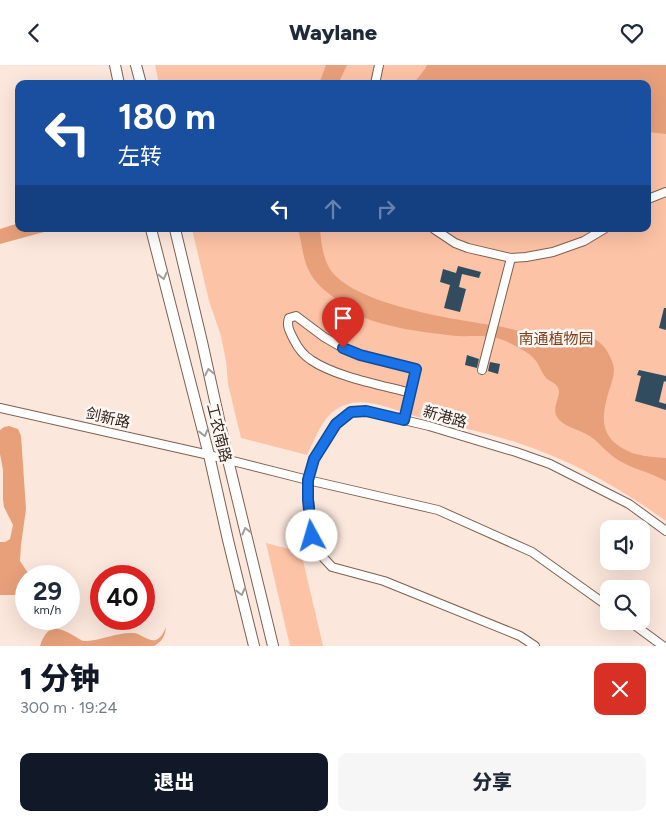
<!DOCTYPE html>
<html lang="zh">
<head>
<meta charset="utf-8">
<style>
  body { margin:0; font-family:Figtree,"Noto Sans SC",sans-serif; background:#f6f6f7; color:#1f2937; height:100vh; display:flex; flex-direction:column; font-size:19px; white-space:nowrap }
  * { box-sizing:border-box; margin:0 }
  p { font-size:16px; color:#747a83 }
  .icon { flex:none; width:28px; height:28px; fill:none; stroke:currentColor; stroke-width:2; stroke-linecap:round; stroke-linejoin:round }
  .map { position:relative; height:581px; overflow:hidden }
  .details { display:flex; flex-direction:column; background:#fff; flex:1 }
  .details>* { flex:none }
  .guide { position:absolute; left:15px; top:15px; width:636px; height:152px; border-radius:10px; box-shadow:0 5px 20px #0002; background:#1a4fa0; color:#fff; overflow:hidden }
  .tools { position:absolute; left:600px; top:455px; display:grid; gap:10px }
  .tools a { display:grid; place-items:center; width:50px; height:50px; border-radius:10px; background:#fff; box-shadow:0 5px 20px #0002; font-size:25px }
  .speed { position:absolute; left:15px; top:500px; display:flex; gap:10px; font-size:25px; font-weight:700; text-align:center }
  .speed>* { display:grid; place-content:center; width:65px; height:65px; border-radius:50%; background:#fff; box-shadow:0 5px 20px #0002; line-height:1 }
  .speed small { font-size:12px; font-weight:400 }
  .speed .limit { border:8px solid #d22; background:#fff; color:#111 }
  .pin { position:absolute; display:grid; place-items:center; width:42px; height:42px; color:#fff; margin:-51px -21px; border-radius:50% 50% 50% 0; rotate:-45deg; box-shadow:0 0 5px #0007 }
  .pin .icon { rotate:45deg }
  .me { position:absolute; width:55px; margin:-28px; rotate:354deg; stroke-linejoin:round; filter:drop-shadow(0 0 4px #0008) }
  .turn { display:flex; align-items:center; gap:18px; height:105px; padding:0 20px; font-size:22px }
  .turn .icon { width:65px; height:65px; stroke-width:2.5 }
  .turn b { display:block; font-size:35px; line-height:42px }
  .lanes { display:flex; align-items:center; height:48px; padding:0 20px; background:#0003; justify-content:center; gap:25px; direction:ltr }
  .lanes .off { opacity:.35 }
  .round { display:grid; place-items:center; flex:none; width:52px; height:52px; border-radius:10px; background:#f6f6f7 }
  .head { display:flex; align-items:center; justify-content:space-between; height:85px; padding:0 20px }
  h1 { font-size:30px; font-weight:800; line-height:38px; color:#111827 }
  .action { display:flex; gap:10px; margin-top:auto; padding:10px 20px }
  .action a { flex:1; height:58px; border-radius:10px; background:#111827; color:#fff; font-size:20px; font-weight:800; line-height:58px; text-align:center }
  .action a+a { background:#f6f6f7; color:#1f2937 }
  header { display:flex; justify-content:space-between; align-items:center; height:65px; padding:0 20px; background:#fff; font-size:22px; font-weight:800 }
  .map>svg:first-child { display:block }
</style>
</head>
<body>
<header><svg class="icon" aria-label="back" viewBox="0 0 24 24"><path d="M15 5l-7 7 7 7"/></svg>Waylane<svg class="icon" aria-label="heart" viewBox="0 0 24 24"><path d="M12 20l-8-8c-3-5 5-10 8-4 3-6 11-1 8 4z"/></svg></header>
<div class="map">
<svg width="666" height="581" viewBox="0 0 666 581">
  <rect width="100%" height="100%" fill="#fce7dc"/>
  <g fill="#fdc3a6">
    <path d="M 155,0 L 666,0 L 666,456 C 620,423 573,396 518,378 C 485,367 449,360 415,351 C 396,346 373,334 352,338 C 325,343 318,368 307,390 L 241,373 L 228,319 L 226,296 L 221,271 L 209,236 L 192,164 L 648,164 L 648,19 L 159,19 Z"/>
    <path d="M 266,478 L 301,487 L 323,581 L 290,581 Z"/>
  </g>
  <g fill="#e8a07b">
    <path d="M 326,0 L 347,0 L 338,19 L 319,19 Z"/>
    <path d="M 427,0 L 666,0 L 666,69 L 648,67 L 648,19 L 413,19 L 425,4 Z"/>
    <path d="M 19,158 L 19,164 L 55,164 L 0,179 L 0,164 Z"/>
    <path d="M 298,164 L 320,164 C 321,177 323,193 330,204 C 352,238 446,253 485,259 C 502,261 520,267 537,269 C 545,270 552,271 560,270 C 569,270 578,267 586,270 C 593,272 600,277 605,283 C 609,289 613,296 614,304 C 614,314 609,324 607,333 C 602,352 601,369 619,381 C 624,384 630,388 636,389 C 646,392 656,392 666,393 L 666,416 C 650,407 632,404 618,395 C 606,388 598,375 586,369 C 577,364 562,361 557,352 C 552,344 559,334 559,326 C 558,318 550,317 546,313 C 539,304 539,296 529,289 C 519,282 502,273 491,272 C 480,270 468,272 457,271 C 429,268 386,263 361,251 C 353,247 346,241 339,236 C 327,228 314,218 308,204 C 302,191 302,177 298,164 Z"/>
    <path d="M 9,361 L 18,364 L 21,371 L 26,444 L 21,480 L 20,496 L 30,511 L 26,511 L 26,530 L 0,530 L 0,477 L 5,477 L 10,474 L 13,460 L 4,442 L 3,435 L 3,405 L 0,389 L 0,365 L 4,362 Z"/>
    <path d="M 166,562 C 165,572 162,576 154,581 L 40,581 C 49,552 65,566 83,576 L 86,576 C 103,575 117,567 134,568 C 141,569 149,577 156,575 C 161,573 164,567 166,562 Z"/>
  </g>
  <g fill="#314c5e">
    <path d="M 458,201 L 481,207 L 479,213 L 462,209 L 459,222 L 466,224 L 460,247 L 444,243 L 450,220 L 440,217 L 443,204 L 456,208 Z"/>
    <path d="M 664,243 L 666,243 L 666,265 L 659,263 Z"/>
    <path d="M 467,290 L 479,294 L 477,303 L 465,300 Z"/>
    <path d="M 490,297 L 500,299 L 498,309 L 488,306 Z"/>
    <path d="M 639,305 L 666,311 L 666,317 L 664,316 L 659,337 L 666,339 L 666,345 L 635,336 L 641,311 L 637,310 Z"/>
  </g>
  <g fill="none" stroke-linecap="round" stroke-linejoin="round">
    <defs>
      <g id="minor">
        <path d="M 375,19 L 379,0"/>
        <path d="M 648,134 L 666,127"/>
        <path d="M 434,164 L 455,178 L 468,183 L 511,193 L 526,192 L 553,187 L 584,176 L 604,164"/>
        <path d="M 482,305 L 511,193"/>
        <path d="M 0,343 L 209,390 L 308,415 L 438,445 L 532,487 L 609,542"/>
        <path d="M 404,355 L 416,304 L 360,290 L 343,283 L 324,272 L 296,251 L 289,253 C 286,261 290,267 294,275 C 298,283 303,290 311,295 C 336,312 381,320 411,328"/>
        <path d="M 629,556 L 663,581"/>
        <path d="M 535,581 L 520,571 L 384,516 L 332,502 L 319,488 L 313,471 L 309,435 L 308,415 L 314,394 L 335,359 L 351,347 L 366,346 L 429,361 L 516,387 L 550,399 L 629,439 L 666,466"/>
      </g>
      <g id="major">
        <path d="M 115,0 L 119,19"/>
        <path d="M 136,0 L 141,19"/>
        <path d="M 151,164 L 209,390 L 228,475 L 254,581"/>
        <path d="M 175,164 L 202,277 L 228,395 L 273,581"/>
      </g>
    </defs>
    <use href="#minor" stroke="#7e6051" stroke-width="10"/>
    <use href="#major" stroke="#7e6051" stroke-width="12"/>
    <use href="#minor" stroke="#fff" stroke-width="8"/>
    <use href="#major" stroke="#fff" stroke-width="10"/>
  </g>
  <defs><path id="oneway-chevron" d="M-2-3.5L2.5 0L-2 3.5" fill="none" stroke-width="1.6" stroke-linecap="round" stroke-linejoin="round" transform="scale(1.25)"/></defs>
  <g stroke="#a39d9a">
    <use href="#oneway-chevron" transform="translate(163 211) rotate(76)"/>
    <use href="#oneway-chevron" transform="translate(209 307) rotate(-102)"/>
    <use href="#oneway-chevron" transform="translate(204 368) rotate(76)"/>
    <use href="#oneway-chevron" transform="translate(246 466) rotate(-104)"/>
    <use href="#oneway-chevron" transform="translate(241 527) rotate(76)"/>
  </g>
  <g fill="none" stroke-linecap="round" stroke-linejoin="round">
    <defs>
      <path id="route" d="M 312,471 L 308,435 L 308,415 L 314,394 L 336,359 L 351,347 L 366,346 L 404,355 L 416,304 L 360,290 L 343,283"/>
    </defs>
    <use href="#route" stroke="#114b97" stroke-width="12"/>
    <use href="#route" stroke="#1a73e8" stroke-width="9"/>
  </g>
  <g text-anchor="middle" stroke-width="5" stroke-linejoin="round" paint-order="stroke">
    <g font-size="15" fill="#7f3e17" stroke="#fef7f4">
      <text x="556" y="279">南通植物园</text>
    </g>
    <g font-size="15" fill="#33261f" stroke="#fef7f4">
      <text transform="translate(445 352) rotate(16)" y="5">新港路</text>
      <text transform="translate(108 353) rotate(13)" y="5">剑新路</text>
      <text transform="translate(219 368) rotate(76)" y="5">工农南路</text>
    </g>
  </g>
</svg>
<div class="tools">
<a><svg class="icon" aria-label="sound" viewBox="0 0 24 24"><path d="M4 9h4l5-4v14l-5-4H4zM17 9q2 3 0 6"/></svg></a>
<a><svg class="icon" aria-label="search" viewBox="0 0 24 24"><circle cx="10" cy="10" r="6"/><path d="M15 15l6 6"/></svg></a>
</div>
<div class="speed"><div>29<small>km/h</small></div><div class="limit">40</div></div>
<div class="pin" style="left:343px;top:283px;background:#d93025"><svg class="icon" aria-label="arrive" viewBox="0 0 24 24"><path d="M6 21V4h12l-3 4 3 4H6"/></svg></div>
<svg class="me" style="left:312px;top:471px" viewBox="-20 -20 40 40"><circle r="19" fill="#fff"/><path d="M0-13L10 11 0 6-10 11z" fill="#1a73e8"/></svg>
<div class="guide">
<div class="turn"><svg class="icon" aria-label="left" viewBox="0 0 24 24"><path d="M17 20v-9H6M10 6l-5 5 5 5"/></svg><div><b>180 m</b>左转</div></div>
<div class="lanes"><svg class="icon" aria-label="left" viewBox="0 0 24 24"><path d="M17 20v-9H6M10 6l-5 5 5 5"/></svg><svg class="icon off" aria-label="ahead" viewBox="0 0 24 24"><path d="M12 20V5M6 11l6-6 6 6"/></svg><svg class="icon off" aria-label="right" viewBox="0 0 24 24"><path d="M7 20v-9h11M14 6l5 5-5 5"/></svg></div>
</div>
</div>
<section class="details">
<div class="head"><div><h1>1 分钟</h1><p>300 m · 19:24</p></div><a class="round" style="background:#d93025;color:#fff"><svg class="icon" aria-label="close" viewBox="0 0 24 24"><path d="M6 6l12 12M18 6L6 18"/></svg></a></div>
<div class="action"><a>退出</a><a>分享</a></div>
</section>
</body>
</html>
